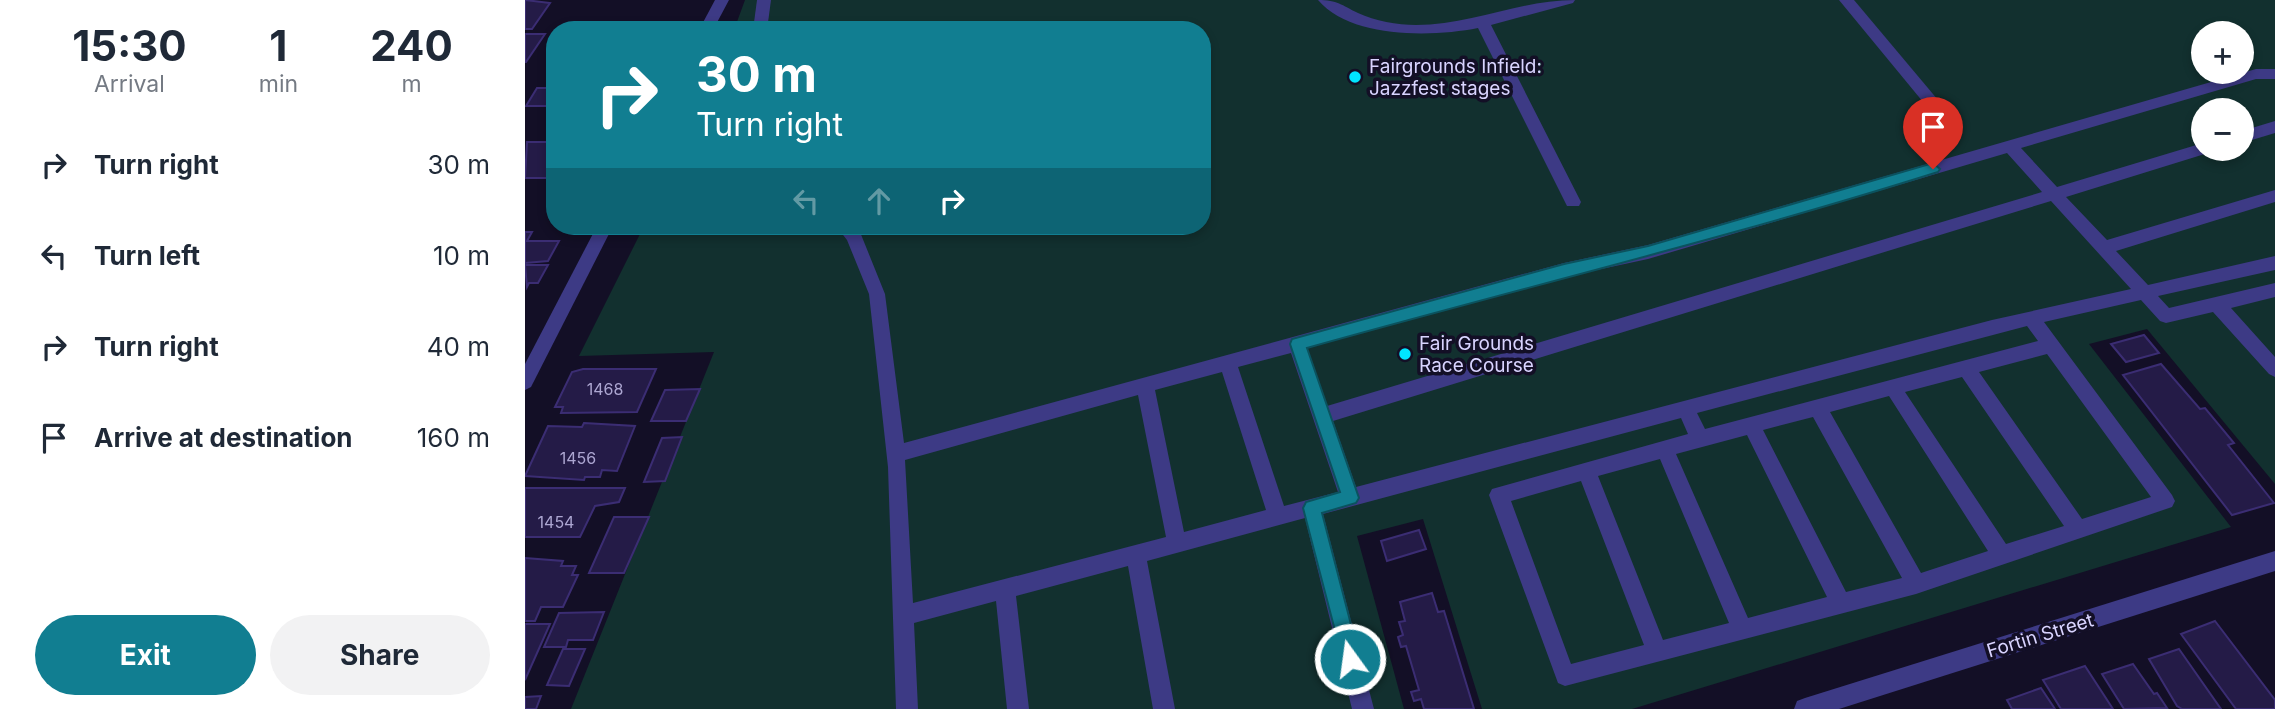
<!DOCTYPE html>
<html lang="en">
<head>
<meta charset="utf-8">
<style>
  body { margin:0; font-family:Inter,sans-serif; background:#f2f2f3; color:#1f2937; height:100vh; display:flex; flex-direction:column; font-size:26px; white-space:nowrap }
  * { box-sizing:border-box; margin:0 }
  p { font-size:23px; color:#747a83 }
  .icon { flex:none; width:38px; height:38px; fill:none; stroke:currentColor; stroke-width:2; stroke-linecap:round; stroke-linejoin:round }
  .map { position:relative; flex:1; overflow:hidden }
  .details { display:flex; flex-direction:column; background:#fff; width:525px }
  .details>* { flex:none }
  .banner { position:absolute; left:21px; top:21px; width:665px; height:214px; border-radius:28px; box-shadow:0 4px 10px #0003; background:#117e91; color:#fff; overflow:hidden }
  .controls { position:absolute; left:1666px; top:21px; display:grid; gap:14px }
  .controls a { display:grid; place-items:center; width:63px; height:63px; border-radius:50%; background:#fff; box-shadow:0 4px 10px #0003; font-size:35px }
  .pin { position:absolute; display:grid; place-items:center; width:60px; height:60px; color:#fff; margin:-72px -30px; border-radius:50% 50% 50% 0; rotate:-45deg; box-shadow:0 0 7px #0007 }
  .pin .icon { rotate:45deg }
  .me { position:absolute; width:77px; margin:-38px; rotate:346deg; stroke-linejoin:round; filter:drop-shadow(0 0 5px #0008) }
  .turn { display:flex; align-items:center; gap:24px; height:147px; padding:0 35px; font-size:32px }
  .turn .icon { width:91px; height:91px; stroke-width:2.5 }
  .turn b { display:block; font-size:49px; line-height:60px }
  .lanes { display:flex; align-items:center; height:66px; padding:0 35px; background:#0003; justify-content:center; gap:35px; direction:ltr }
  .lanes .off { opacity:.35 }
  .eta { display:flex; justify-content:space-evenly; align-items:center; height:119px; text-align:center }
  .eta b { font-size:42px; font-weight:700; line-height:49px }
  .button { display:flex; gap:14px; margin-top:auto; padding:14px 35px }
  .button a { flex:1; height:80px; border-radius:42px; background:#117e91; color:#fff; font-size:28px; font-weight:700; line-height:80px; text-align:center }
  .button a+a { background:#f2f2f3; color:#1f2937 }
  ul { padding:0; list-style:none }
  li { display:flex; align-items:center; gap:21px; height:91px; padding:0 35px }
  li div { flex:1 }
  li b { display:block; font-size:26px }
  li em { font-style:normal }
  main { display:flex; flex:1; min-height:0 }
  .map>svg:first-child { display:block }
</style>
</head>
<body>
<main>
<section class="details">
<div class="eta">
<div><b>15:30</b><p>Arrival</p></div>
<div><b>1</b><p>min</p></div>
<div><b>240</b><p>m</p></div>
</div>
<ul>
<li><svg class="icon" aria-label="right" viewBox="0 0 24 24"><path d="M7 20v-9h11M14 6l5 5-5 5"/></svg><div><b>Turn right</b></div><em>30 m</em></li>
<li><svg class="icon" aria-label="left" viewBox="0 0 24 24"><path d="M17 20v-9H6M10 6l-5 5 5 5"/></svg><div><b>Turn left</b></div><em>10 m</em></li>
<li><svg class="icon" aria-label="right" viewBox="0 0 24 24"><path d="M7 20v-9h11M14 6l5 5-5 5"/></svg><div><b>Turn right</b></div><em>40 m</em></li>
<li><svg class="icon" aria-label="arrive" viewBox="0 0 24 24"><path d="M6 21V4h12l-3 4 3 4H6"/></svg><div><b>Arrive at destination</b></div><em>160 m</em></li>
</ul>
<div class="button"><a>Exit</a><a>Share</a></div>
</section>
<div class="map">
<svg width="1750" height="709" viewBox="0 0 1750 709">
  <rect width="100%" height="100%" fill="#130f26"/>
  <path fill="#12302f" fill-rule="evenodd" d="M 220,0 L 1750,0 L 1750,484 L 1622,329 L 1564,344 L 1706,527 L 1107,709 L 957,709 L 898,519 L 832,536 L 879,709 L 46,709 L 189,352 L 54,356 L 119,226 L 677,226 L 677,30 L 209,30 ZM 1678,33 L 1717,33 L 1717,72 L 1678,72 ZM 1678,110 L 1717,110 L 1717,149 L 1678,149 Z"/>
  <g fill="#241b47" stroke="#3b2d73" stroke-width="2">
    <path d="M 0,0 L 25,3 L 7,29 L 0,29 Z"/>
    <path d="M 0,34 L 20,34 L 1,62 L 0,62 Z"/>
    <path d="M 12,88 L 30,88 L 25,106 L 1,106 Z"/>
    <path d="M 2,142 L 30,142 L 30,178 L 0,178 Z"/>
    <path d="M 0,232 L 7,232 L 2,241 L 34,241 L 23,261 L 0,263 Z"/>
    <path d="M 0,265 L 23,265 L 13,283 L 4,283 L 2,287 Z"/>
    <path d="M 1619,335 L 1634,353 L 1601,362 L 1586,344 Z"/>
    <path d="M 1636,364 L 1675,409 L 1680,408 L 1709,443 L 1703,445 L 1749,503 L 1707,515 L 1598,375 Z"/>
    <path d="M 58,369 L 131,369 L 112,412 L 36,413 L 38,407 L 30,407 L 47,372 Z"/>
    <path d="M 175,389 L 161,421 L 126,421 L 140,390 Z"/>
    <path d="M 59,423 L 110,426 L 92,471 L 77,470 L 75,477 L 60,477 L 59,480 L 0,476 L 23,426 L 57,427 Z"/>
    <path d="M 157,437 L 140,481 L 119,482 L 137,438 Z"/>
    <path d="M 0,488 L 100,488 L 94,502 L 70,506 L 55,537 L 0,537 Z"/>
    <path d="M 89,517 L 124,517 L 99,573 L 64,573 Z"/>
    <path d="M 894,530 L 901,549 L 862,561 L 856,541 Z"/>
    <path d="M 0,558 L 38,561 L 36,566 L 51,566 L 47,575 L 53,575 L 38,607 L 16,607 L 10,621 L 0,621 Z"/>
    <path d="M 907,593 L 913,612 L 919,611 L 949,709 L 899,709 L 896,699 L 889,701 L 886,692 L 894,690 L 881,646 L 876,647 L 873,637 L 878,635 L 874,622 L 880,621 L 875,602 Z"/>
    <path d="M 79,612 L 68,640 L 43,640 L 41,647 L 19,647 L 34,613 Z"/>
    <path d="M 1690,621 L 1750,700 L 1750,709 L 1711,709 L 1656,634 Z"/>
    <path d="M 0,624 L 25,624 L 0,680 Z"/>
    <path d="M 38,649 L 60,649 L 44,686 L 22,685 Z"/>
    <path d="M 1654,649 L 1696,709 L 1657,709 L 1652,706 L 1624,659 Z"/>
    <path d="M 1608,664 L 1629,694 L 1632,693 L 1642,708 L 1599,709 L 1577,674 Z"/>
    <path d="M 1560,666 L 1588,709 L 1536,709 L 1518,680 Z"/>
    <path d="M 1516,688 L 1530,709 L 1487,709 L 1482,700 Z"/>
    <path d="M 16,696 L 11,709 L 0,709 L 0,697 Z"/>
  </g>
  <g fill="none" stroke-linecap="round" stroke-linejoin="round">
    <g fill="#3d3a85" fill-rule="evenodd">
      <path d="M 190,0 L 204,0 L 188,30 L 174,30 Z"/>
      <path d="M 232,0 L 246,0 L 242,30 L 228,30 Z"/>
      <path d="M 793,0 C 813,0 816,5 833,13 C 850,21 872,25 891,25 C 946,25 995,0 1050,0 L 1048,3 L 966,25 L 1056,202 L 1054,206 L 1042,206 L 953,28 C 908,37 826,39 793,0 Z"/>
      <path d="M 1314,0 L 1329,0 L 1413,100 L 1413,108 L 1403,108 Z"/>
      <path d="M 1731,69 L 1750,69 L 1750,79 L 1731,79 L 1496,148 L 1532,187 L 1678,143 L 1678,149 L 1685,149 L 1683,153 L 1541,197 L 1582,240 L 1750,190 L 1750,202 L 1591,251 L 1623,285 L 1750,256 L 1750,270 L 1633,296 L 1644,308 L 1750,283 L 1750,297 L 1706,308 L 1750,357 L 1750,377 L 1744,374 L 1688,312 L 1641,323 L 1635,321 L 1616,300 L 1519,322 L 1647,495 L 1650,501 L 1647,507 L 1391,594 L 1040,686 L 1033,683 L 964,495 L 967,489 L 1163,434 L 1156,418 L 798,514 L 849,709 L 827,709 L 780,518 L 622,561 L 650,709 L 628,709 L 603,566 L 491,596 L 504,709 L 482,709 L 471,601 L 389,623 L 393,709 L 371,709 L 363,467 L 344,294 L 322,240 L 311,226 L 329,226 L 335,232 L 360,294 L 379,443 L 1039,263 L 1123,245 ZM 1482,153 L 1517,192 L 802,406 L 782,348 L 1039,277 L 1123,259 ZM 1526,201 L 1606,289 L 1467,320 L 831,487 L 808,421 ZM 1502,326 L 1513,341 L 1180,429 L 1172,413 ZM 766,353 L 813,492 L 759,506 L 713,367 ZM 1522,354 L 1626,497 L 1557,519 L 1454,372 ZM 697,372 L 741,510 L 659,532 L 630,390 ZM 1437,377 L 1539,526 L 1481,544 L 1380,392 ZM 613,395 L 641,537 L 388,603 L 380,460 ZM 1364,396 L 1463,551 L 1396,573 L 1305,412 ZM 1288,417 L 1377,578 L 1321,592 L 1238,430 ZM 1222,435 L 1302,597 L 1223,618 L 1151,454 ZM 1135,459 L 1204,623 L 1138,640 L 1073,476 ZM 1056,481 L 1119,645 L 1046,664 L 986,501 Z"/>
      <path d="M 1750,121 L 1750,133 L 1717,143 L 1717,131 Z"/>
      <path d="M 72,226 L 88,226 L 6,387 L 0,390 L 0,364 Z"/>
      <path d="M 1750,551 L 1750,571 L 1314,709 L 1269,709 L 1272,701 L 1280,698 Z"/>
    </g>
  </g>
  <path fill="#117e91" stroke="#0b525e" stroke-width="2" d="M 1408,163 L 1415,169 L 1413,172 C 1204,238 992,289 782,348 L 834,498 L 831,503 L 797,513 L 835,659 L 832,665 L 825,668 L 819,665 L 778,508 L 781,502 L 815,492 L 765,344 L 767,339 L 1039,264 L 1123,246 Z"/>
  <g fill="#00e5ff" stroke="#130f26" stroke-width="2.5">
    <circle cx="830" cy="77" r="7"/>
    <circle cx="880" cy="354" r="7"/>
  </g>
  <g text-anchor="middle" stroke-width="7" stroke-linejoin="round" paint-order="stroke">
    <g font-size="16" fill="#aca6d1">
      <text x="80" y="395">1468</text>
      <text x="53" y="464">1456</text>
      <text x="31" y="528">1454</text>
    </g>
    <g font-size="19" fill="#d9d4ff" stroke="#130f26" text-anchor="start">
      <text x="844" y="73">Fairgrounds Infield:<tspan x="844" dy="22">Jazzfest stages</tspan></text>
      <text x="894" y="350">Fair Grounds<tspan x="894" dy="22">Race Course</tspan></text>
    </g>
    <g font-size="19" fill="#d9d4ff" stroke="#130f26">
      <text transform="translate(1515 635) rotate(-17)" y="7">Fortin Street</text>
    </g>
  </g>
</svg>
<div class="controls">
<a>+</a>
<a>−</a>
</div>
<div class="pin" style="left:1408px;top:169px;background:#d93025"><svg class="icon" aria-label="arrive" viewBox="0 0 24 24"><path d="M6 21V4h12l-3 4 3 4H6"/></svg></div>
<svg class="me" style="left:825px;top:659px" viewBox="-20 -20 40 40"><circle r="17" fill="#117e91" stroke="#fff" stroke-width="3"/><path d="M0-11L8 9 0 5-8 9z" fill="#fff"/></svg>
<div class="banner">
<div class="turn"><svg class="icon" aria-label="right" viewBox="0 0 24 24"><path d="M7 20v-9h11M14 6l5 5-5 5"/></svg><div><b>30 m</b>Turn right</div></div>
<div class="lanes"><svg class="icon off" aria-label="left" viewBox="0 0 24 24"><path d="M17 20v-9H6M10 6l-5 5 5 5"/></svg><svg class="icon off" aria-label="ahead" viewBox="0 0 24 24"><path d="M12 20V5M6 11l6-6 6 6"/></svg><svg class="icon" aria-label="right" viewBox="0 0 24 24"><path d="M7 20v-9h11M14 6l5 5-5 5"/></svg></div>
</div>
</div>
</main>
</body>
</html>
